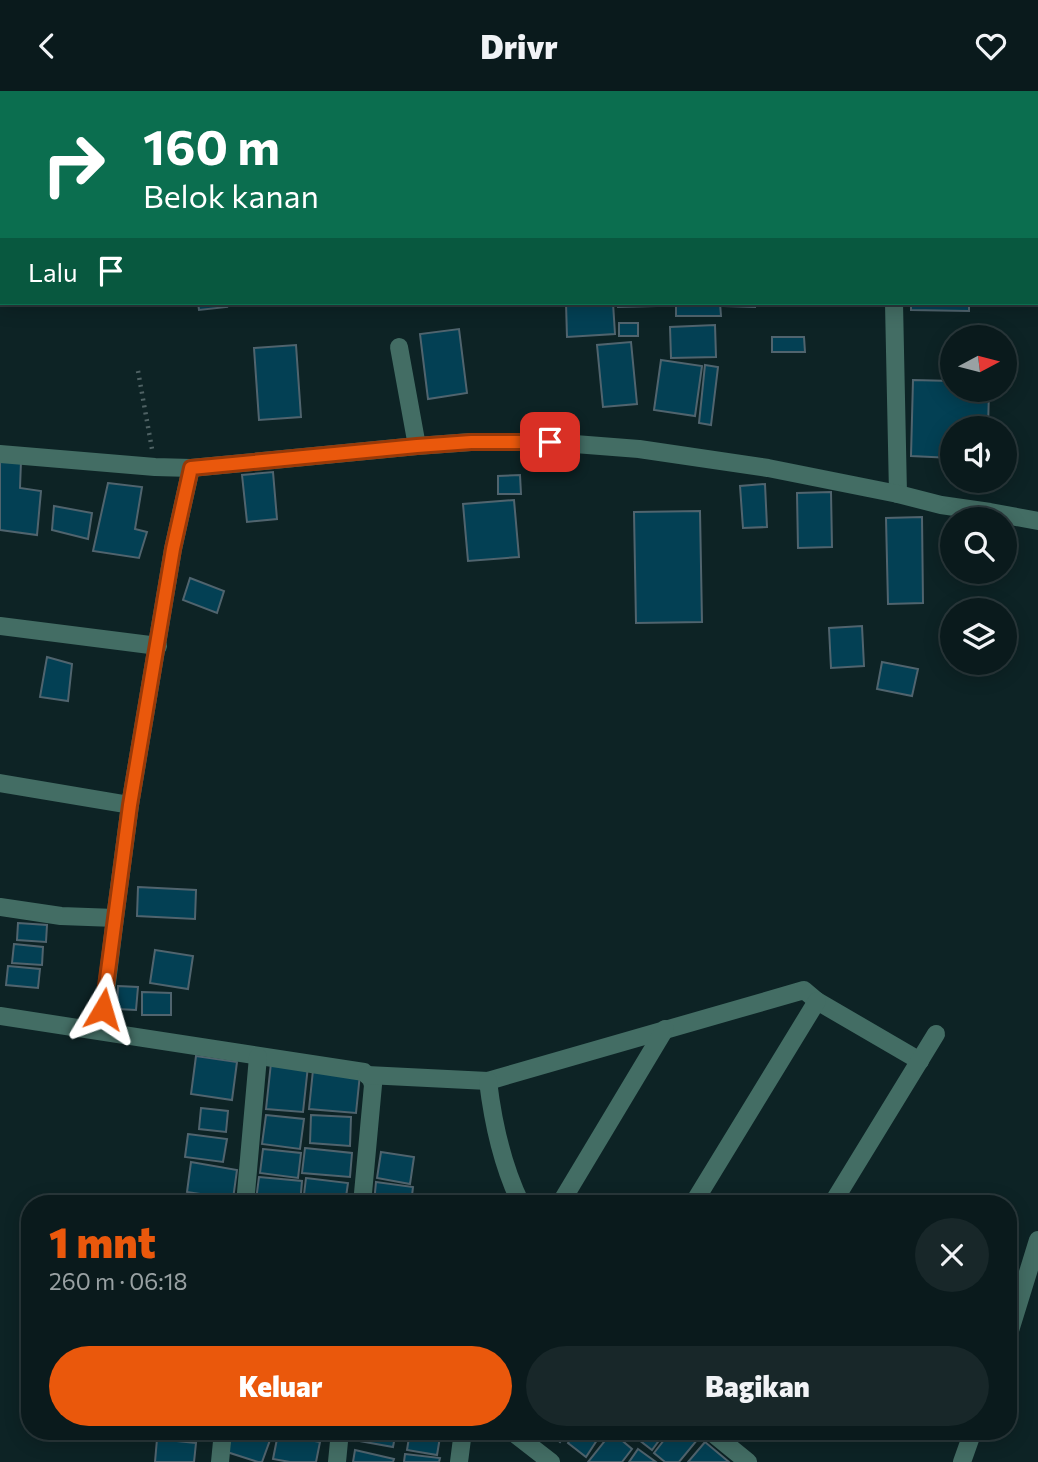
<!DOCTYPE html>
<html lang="id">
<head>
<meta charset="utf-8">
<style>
  body { margin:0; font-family:Commissioner,sans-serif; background:#182729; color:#f1f3f6; height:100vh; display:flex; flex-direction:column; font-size:26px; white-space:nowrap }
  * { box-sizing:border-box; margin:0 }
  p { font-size:23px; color:#99a1a3 }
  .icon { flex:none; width:38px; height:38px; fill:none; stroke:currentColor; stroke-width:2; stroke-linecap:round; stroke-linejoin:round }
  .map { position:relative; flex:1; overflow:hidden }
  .drawer { position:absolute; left:21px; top:1104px; width:996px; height:245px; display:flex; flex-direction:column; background:#0a1a1c; border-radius:28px; box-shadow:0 4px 18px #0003,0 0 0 2px #2a383b }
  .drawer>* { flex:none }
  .banner { position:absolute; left:0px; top:0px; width:1040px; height:214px; box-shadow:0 4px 18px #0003,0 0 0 2px #2a383b; background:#0b6e4f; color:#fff; overflow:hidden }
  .needle { width:46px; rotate:83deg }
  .tools { position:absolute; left:940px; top:234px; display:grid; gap:14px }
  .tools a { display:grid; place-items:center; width:77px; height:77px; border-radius:50%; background:#0a1a1c; box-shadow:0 4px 18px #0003,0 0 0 2px #2a383b; font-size:35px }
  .pin { position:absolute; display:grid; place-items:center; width:60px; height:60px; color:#fff; margin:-30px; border-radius:14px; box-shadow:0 4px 10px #0006 }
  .me { position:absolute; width:77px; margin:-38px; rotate:7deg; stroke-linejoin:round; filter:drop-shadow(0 0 5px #0008) }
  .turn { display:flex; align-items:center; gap:24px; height:147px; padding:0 28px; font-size:32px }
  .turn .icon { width:91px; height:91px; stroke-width:2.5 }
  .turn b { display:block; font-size:49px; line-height:60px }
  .then { display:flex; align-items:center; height:66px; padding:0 28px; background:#0003; gap:14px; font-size:26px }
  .round { display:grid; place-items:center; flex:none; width:74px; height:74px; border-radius:37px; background:#182729 }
  .overview { display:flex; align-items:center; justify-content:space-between; height:119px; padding:0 28px }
  h1 { font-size:42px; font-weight:800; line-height:52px; color:#ea580c }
  .cta { display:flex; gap:14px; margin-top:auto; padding:14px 28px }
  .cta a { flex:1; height:80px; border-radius:42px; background:#ea580c; color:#fff; font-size:28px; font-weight:800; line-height:80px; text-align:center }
  .cta a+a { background:#182729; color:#f1f3f6 }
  header { display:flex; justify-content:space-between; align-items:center; height:91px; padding:0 28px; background:#0a1a1c; font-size:32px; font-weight:800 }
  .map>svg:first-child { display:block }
</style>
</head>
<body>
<header><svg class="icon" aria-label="back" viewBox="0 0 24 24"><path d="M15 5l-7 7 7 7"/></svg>Drivr<svg class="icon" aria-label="heart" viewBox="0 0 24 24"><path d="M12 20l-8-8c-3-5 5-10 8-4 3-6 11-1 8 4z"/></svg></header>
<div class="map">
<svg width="1038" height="1371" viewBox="0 0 1038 1371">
  <rect width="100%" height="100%" fill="#0d2325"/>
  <g fill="#034054" stroke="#50646e" stroke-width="2">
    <path d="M 198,212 L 226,212 L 227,216 L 199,219 Z"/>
    <path d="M 566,212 L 613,212 L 615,243 L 567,246 Z"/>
    <path d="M 618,212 L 655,212 L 656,215 L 618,216 Z"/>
    <path d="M 676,212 L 720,212 L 721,225 L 676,225 Z"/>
    <path d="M 724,212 L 755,212 L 755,216 L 724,215 Z"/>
    <path d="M 911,212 L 969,212 L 969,220 L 911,219 Z"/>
    <rect x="619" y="232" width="19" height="13"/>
    <path d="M 715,234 L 716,266 L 671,267 L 670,236 Z"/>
    <path d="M 459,238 L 467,302 L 428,308 L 420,243 Z"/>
    <path d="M 772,246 L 804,246 L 805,261 L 772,261 Z"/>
    <path d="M 631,251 L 637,313 L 603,316 L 597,254 Z"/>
    <path d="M 296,254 L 301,326 L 259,329 L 254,257 Z"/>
    <path d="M 661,269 L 702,275 L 695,325 L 654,319 Z"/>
    <path d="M 705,274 L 718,276 L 711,334 L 699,332 Z"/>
    <path d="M 913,289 L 952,290 L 952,299 L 989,299 L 988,338 L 952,338 L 952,367 L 911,365 Z"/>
    <path d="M 0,369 L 21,370 L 20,397 L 41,400 L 37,444 L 0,439 Z"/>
    <path d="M 273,381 L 277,428 L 247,431 L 242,384 Z"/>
    <path d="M 520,384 L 521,403 L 498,403 L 498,385 Z"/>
    <path d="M 108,392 L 142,396 L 135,438 L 147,441 L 139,467 L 93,460 Z"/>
    <path d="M 765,393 L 767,436 L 743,437 L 740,395 Z"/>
    <path d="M 831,401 L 832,456 L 798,457 L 797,402 Z"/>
    <path d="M 514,409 L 519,466 L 468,470 L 463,413 Z"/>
    <path d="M 54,415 L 92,422 L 88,448 L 52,439 Z"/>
    <path d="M 700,420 L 702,531 L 636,532 L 634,421 Z"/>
    <path d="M 922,426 L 923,512 L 888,513 L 886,427 Z"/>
    <path d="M 190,487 L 224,500 L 217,522 L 183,509 Z"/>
    <path d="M 862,535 L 864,575 L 831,577 L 829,537 Z"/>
    <path d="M 47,566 L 72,573 L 68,610 L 40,606 Z"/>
    <path d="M 882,571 L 918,578 L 912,605 L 877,598 Z"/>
    <path d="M 138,796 L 196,799 L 195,828 L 137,825 Z"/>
    <path d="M 18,832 L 47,834 L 46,851 L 17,849 Z"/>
    <path d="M 14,853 L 43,856 L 42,874 L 12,872 Z"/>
    <path d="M 155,859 L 193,865 L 188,898 L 150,892 Z"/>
    <path d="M 8,875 L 40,878 L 38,897 L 6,894 Z"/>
    <path d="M 118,895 L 138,896 L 136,919 L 117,918 Z"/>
    <path d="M 142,901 L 171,902 L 171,924 L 142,924 Z"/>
    <path d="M 196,965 L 237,971 L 232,1009 L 191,1003 Z"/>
    <path d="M 271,972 L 308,975 L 303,1021 L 266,1018 Z"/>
    <path d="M 313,979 L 360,983 L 356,1022 L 309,1018 Z"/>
    <path d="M 201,1017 L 228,1020 L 226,1041 L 199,1038 Z"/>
    <path d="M 266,1024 L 304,1028 L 300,1058 L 262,1053 Z"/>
    <path d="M 311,1024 L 351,1026 L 350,1055 L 310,1052 Z"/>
    <path d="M 188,1043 L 227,1048 L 223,1071 L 185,1066 Z"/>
    <path d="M 305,1057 L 352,1062 L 350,1086 L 302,1082 Z"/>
    <path d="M 263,1058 L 301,1062 L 298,1087 L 260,1082 Z"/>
    <path d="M 381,1061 L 414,1066 L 410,1093 L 377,1087 Z"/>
    <path d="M 191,1071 L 237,1079 L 233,1108 L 187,1101 Z"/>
    <path d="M 259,1086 L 302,1090 L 300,1113 L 256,1109 Z"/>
    <path d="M 306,1087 L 348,1092 L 345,1113 L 303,1112 Z"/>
    <path d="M 376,1091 L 413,1096 L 411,1113 L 374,1112 Z"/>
    <path d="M 188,1107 L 221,1109 L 221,1113 L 188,1113 Z"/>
    <path d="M 155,1340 L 197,1340 L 197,1346 L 155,1342 Z"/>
    <path d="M 233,1340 L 245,1340 L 270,1349 L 262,1371 L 258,1371 L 227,1361 Z"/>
    <path d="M 360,1340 L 396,1340 L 393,1356 L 359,1350 Z"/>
    <path d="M 410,1340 L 441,1340 L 437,1364 L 407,1359 Z"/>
    <path d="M 547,1340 L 568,1340 L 560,1351 Z"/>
    <path d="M 576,1340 L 603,1340 L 586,1366 L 568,1352 Z"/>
    <path d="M 631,1340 L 666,1340 L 652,1359 L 630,1342 Z"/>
    <path d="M 671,1340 L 688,1340 L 698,1348 L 679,1371 L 665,1371 L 654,1362 Z"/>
    <path d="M 612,1341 L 632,1358 L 622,1371 L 588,1371 Z"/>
    <path d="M 278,1343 L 320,1351 L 316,1371 L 290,1371 L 273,1368 Z"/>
    <path d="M 157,1348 L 196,1352 L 194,1371 L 155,1371 Z"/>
    <path d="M 705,1351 L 729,1371 L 688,1371 Z"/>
    <path d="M 638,1358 L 656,1371 L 629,1371 Z"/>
    <path d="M 355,1359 L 394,1368 L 393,1371 L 353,1371 Z"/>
    <path d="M 405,1363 L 440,1367 L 439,1371 L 404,1371 Z"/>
  </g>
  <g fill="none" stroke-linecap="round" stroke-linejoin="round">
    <path stroke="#4f6264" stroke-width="4.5" stroke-dasharray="2 5" stroke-linecap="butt" d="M 138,280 L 152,358"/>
    <g stroke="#436d64" stroke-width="18">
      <path d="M 889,0 L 889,2"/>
      <path d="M 894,212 L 898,403"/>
      <path d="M 399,256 L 417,355"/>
      <path d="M 0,363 L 155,376 L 191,377 L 173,458 L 130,714 L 115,827 L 61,825 L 0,816"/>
      <path d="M 191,377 L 417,355 L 471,351 L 549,351 L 639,358 L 768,377 L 898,403 L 941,414 L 990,421 L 1038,430"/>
      <path d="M 0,535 L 158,555"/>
      <path d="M 0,692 L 130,714"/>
      <path d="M 0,925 L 364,981 L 371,988 L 373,994 L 362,1113"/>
      <path d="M 101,940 L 115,827"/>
      <path d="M 367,984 L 488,990 L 804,899 L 817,910 L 920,970"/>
      <path d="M 488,990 C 493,1032 502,1074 521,1113"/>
      <path d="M 245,1113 L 258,966"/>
      <path d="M 560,1113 L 665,938"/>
      <path d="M 693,1113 L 817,910"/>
      <path d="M 832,1113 L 936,943"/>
      <path d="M 1008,1246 L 1038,1149"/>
      <path d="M 511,1340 L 551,1371"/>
      <path d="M 710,1340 L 748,1371"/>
      <path d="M 220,1371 L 223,1340"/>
      <path d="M 337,1371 L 340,1340"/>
      <path d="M 459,1371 L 463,1340"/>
      <path d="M 962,1371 L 973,1340"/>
    </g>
  </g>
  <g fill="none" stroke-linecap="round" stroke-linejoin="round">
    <defs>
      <path id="route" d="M 103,918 L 130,714 L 173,458 L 191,377 L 417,355 L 471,351 L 550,351"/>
    </defs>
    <use href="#route" stroke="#983908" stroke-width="18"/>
    <use href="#route" stroke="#ea580c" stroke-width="12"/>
  </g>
</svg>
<div class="tools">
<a><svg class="needle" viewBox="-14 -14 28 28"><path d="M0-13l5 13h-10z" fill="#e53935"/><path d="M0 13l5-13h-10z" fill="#99a1a3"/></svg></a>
<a><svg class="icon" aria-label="sound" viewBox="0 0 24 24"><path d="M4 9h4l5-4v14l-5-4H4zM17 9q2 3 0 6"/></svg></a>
<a><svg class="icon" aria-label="search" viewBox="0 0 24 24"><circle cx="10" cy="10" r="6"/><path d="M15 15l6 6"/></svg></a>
<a><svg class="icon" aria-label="layers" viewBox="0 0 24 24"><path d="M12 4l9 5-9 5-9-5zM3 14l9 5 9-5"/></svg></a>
</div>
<div class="pin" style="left:550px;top:351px;background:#d93025"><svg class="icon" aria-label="arrive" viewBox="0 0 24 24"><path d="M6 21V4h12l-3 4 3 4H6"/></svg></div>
<svg class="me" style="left:103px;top:918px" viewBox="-20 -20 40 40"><path d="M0-17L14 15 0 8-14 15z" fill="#ea580c" stroke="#fff" stroke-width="4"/></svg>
<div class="banner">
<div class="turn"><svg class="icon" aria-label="right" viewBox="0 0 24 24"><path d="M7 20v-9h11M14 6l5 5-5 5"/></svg><div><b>160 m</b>Belok kanan</div></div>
<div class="then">Lalu<svg class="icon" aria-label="arrive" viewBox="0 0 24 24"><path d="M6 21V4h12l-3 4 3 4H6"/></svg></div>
</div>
<section class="drawer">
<div class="overview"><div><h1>1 mnt</h1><p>260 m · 06:18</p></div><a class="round"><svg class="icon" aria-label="close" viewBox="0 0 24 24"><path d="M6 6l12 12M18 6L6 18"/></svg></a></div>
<div class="cta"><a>Keluar</a><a>Bagikan</a></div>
</section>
</div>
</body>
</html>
